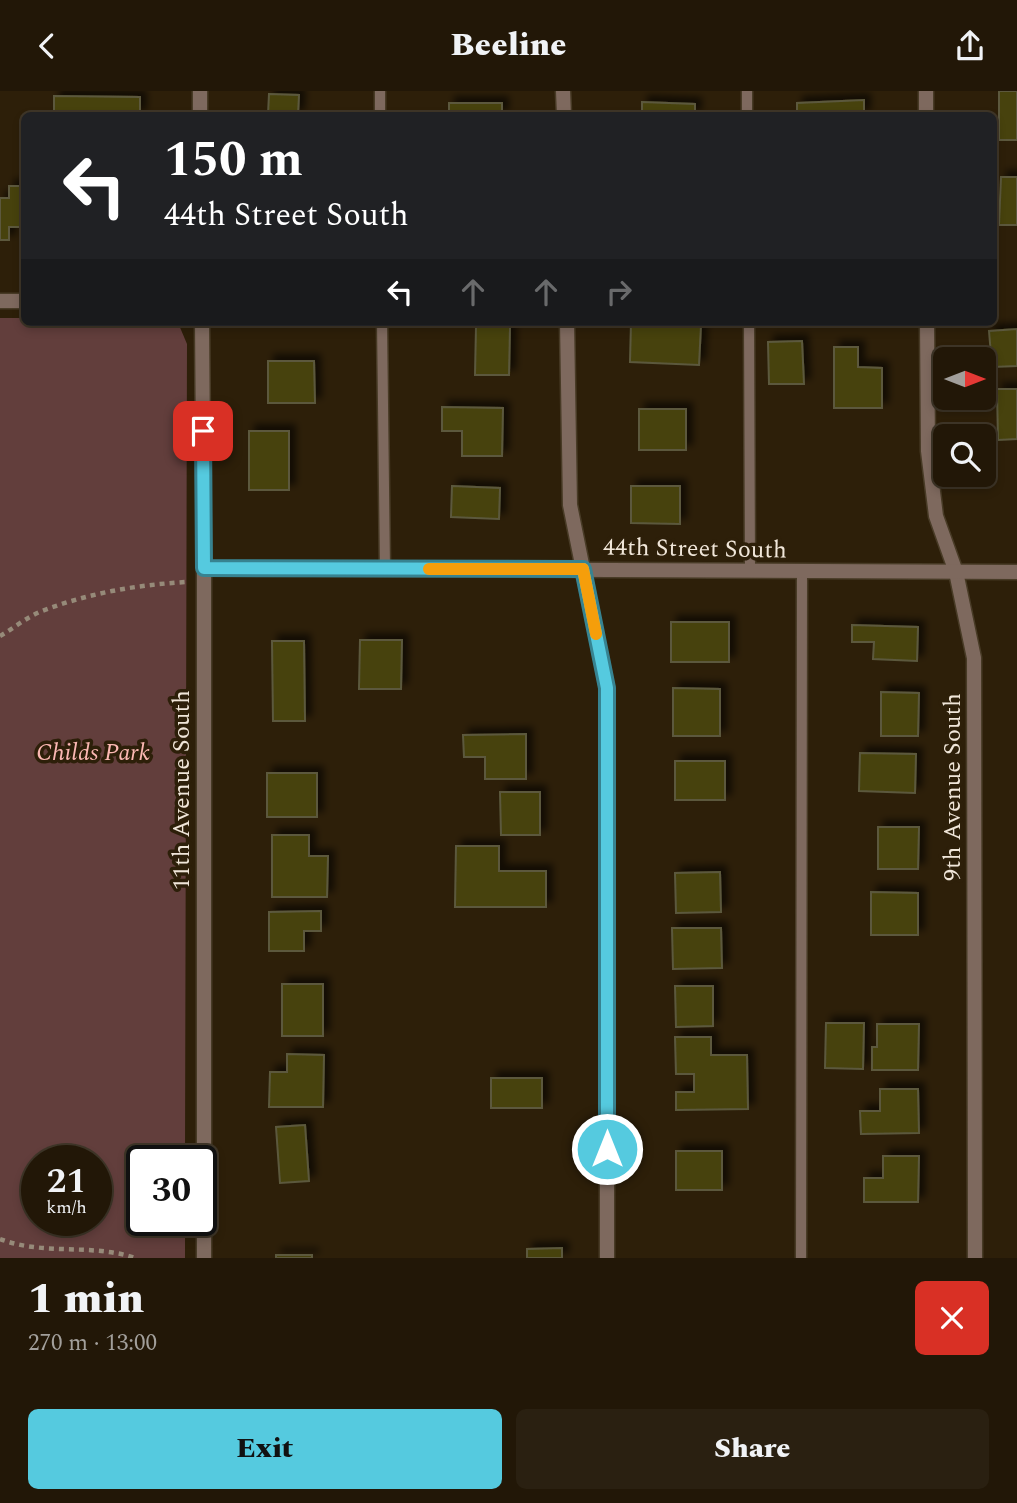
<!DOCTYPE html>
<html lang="en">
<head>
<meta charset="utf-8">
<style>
  body { margin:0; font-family:Spectral,serif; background:#2a2011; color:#f1f3f6; height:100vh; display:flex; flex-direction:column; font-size:26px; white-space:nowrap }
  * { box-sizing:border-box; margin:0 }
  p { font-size:23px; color:#a29f9b }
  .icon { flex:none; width:38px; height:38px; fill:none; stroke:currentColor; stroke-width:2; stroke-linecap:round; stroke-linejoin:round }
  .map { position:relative; height:1167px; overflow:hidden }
  .details { display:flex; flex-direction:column; background:#221707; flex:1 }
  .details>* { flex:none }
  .banner { position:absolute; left:21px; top:21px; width:976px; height:214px; border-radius:10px; box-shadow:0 4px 10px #0003,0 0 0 2px #3f3628; background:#202124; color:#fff; overflow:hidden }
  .needle { width:46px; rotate:90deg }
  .controls { position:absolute; left:933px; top:256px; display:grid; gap:14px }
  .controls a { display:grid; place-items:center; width:63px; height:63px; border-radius:10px; background:#221707; box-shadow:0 4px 10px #0003,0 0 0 2px #3f3628; font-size:35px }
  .speed { position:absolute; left:21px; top:1054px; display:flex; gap:14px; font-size:35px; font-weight:700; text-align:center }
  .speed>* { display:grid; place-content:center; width:91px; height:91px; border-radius:50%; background:#221707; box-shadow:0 4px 10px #0003,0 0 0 2px #3f3628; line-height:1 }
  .speed small { font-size:18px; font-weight:400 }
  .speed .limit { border:4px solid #111; border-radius:10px; background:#fff; color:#111 }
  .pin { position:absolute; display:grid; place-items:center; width:60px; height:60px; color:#fff; margin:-30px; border-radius:14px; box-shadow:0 4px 10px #0006 }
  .me { position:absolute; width:77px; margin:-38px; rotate:0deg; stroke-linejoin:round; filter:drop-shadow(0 0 5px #0008) }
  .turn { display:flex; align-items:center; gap:24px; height:147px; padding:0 28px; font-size:32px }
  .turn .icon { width:91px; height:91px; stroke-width:2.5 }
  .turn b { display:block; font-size:49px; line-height:60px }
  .lanes { display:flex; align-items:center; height:66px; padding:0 28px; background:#0003; justify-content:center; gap:35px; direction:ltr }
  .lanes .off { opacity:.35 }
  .round { display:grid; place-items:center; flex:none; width:74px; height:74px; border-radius:10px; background:#2a2011 }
  .summary { display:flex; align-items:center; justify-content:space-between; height:119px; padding:0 28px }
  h1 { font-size:42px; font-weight:800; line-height:52px }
  .action { display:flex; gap:14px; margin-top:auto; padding:14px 28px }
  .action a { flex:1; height:80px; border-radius:10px; background:#55cadf; color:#111; font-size:28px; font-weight:800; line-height:80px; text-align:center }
  .action a+a { background:#2a2011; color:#f1f3f6 }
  header { display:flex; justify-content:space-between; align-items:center; height:91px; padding:0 28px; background:#221707; font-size:32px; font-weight:800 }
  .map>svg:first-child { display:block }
</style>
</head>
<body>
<header><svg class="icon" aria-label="back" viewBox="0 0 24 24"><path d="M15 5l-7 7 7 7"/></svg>Beeline<svg class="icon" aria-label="share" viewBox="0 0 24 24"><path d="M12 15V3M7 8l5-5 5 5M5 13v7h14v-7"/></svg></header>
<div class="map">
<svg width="1017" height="1167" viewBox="0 0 1017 1167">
  <defs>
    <filter id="shadow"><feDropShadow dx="6" dy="-6" stdDeviation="3.5" flood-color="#0009"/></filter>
  </defs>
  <rect width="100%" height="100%" fill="#2d1f09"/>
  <path fill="#623e3c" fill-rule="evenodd" d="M 0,227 L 24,227 L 24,231 L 171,231 L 179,234 L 187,253 L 185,1069 L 142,1069 L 142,1129 L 185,1129 L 185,1167 L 0,1167 ZM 37,1069 L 96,1069 L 96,1129 L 37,1129 Z"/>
  <g fill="#47420d" stroke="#5b593d" stroke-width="2" filter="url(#shadow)">
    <rect x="999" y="0" width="18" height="49"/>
    <path d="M 269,3 L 299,4 L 298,24 L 268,24 Z"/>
    <path d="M 54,5 L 140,6 L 140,24 L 54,24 Z"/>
    <path d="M 864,9 L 864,24 L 797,24 L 797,12 Z"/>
    <path d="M 642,11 L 695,13 L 695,24 L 642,24 Z"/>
    <rect x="449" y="12" width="53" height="12"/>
    <path d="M 1001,86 L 1017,86 L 1017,134 L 999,134 Z"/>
    <path d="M 9,95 L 24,95 L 24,136 L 9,136 L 9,149 L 0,149 L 0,107 L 9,107 Z"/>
    <path d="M 267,231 L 311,231 L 311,234 L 267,236 Z"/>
    <path d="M 631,232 L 701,234 L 699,274 L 630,271 Z"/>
    <path d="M 476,236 L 510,236 L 509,284 L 475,284 Z"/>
    <path d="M 1017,238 L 1017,275 L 992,276 L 989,240 Z"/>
    <path d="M 802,250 L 804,293 L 769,293 L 768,251 Z"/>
    <path d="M 834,256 L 858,256 L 858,276 L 882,277 L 882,317 L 834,317 Z"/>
    <path d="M 268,270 L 314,270 L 315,312 L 268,312 Z"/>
    <path d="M 997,298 L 1017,298 L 1017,348 L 998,349 Z"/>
    <path d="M 442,316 L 503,317 L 502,365 L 462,365 L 462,340 L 442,340 Z"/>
    <rect x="639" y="318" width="47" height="41"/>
    <rect x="249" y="340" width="40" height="59"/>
    <path d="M 452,395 L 500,397 L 499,428 L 451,426 Z"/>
    <path d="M 631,395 L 680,395 L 680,433 L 631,432 Z"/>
    <rect x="671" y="531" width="58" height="40"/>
    <path d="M 852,534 L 918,536 L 917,570 L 873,568 L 874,551 L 852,551 Z"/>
    <path d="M 360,549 L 402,549 L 401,598 L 359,598 Z"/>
    <path d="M 272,550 L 304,550 L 305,630 L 273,630 Z"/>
    <path d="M 673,597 L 720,598 L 720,645 L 673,645 Z"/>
    <path d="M 881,601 L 919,602 L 918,645 L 881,645 Z"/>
    <path d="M 526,643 L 526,688 L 485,688 L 485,666 L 464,666 L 463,644 Z"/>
    <path d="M 860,662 L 916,663 L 915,702 L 859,700 Z"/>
    <rect x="675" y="670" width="50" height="39"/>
    <rect x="267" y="682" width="50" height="44"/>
    <path d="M 500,701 L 540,701 L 540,744 L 501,744 Z"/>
    <path d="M 878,736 L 919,736 L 918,778 L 878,778 Z"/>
    <path d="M 272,744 L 309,744 L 309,765 L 328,765 L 327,806 L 272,806 Z"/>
    <path d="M 456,755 L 499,755 L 499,780 L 546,780 L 546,816 L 455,816 Z"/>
    <path d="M 720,781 L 721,821 L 676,822 L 675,782 Z"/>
    <path d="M 871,801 L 918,802 L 918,844 L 871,844 Z"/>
    <path d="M 321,820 L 321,840 L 304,840 L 304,860 L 269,860 L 269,821 Z"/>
    <path d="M 672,837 L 721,837 L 722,877 L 673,878 Z"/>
    <rect x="282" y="893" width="41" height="52"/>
    <path d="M 675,895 L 713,895 L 713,935 L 676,936 Z"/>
    <path d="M 826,932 L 864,932 L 863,978 L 825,977 Z"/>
    <path d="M 877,933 L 919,933 L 918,979 L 872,979 L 872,956 L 877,956 Z"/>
    <path d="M 675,946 L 711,946 L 711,964 L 747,964 L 748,1018 L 676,1019 L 676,1001 L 694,1001 L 694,983 L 676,983 Z"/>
    <path d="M 287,963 L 324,964 L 323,1016 L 269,1016 L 270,981 L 287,981 Z"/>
    <rect x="491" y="987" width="51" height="30"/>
    <path d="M 880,998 L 918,998 L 919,1042 L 861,1043 L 860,1020 L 880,1020 Z"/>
    <path d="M 305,1034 L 309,1090 L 280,1092 L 276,1036 Z"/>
    <rect x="676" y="1060" width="46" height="39"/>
    <path d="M 883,1065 L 919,1065 L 918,1111 L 864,1111 L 864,1087 L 883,1087 Z"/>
    <path d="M 562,1157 L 562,1167 L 527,1167 L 527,1158 Z"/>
    <rect x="276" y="1164" width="36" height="3"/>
  </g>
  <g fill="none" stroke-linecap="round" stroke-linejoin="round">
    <defs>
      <g id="lane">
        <path d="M 380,0 L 380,24"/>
        <path d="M 747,0 L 747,24"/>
        <path d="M 382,231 L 385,478"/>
        <path d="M 749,231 L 750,480"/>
        <path d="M 801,1167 L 802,480"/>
      </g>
      <g id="street">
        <path d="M 200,0 L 200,24"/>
        <path d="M 563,0 L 564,24"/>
        <path d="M 926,0 L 926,24"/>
        <path d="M 0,210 L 24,210"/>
        <path d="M 202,231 L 204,477 L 204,1167"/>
        <path d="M 567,231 L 570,414 L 607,597 L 607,1167"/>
        <path d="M 927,231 L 928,360 L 936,425 L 956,481 L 974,567 L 975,1167"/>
        <path d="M 204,477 L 1017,481"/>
      </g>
    </defs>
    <use href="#lane" stroke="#483b26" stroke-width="13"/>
    <use href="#street" stroke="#483b26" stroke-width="17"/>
    <g stroke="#968a79" stroke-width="4.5" stroke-dasharray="5 5" stroke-linecap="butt">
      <path d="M 0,545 C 14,537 27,526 42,520 C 89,502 136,494 186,491"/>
      <path d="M 0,1148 C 44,1165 92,1152 135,1167"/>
    </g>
    <use href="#lane" stroke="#7e695e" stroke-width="10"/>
    <use href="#street" stroke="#7e695e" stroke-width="14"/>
  </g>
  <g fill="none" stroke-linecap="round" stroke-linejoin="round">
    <defs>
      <path id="route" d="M 203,340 L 204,477 L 583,478 L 607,597 L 607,1058"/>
    </defs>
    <use href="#route" stroke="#378391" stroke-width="18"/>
    <use href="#route" stroke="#55cadf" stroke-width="12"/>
    <path stroke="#f59e0b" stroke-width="12" d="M 429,478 L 583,478 L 596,543"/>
  </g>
  <g text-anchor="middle" stroke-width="7" stroke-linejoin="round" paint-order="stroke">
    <g font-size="24" fill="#f0e6d9" stroke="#2d1f09">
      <text transform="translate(695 457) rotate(1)" y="8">44th Street South</text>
      <text transform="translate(952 696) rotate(-90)" y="8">9th Avenue South</text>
      <text transform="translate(181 699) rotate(-90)" y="8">11th Avenue South</text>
    </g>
    <g font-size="24" font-style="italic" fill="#fcb8b3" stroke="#2d1f09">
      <text x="93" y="669">Childs Park</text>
    </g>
  </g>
</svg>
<div class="controls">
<a><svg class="needle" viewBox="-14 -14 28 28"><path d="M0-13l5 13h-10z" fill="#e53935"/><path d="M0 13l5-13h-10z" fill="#a29f9b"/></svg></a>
<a><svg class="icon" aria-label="search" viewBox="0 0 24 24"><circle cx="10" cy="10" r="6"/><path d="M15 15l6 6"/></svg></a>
</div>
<div class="speed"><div>21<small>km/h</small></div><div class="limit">30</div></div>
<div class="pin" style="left:203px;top:340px;background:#d93025"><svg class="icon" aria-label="arrive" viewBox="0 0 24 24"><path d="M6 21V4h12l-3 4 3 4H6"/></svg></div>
<svg class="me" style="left:607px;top:1058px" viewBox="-20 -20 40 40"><circle r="17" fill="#55cadf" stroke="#fff" stroke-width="3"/><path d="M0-11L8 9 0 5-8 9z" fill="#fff"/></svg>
<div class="banner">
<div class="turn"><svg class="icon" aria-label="left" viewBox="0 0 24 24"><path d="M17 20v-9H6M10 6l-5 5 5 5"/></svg><div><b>150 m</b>44th Street South</div></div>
<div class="lanes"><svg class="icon" aria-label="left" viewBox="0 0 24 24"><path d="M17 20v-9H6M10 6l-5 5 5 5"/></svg><svg class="icon off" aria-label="ahead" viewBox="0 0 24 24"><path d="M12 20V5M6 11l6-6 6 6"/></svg><svg class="icon off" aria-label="ahead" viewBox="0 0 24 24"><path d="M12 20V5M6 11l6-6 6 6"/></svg><svg class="icon off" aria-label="right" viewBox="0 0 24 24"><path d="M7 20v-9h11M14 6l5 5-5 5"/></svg></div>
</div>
</div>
<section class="details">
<div class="summary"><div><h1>1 min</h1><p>270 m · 13:00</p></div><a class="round" style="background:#d93025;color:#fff"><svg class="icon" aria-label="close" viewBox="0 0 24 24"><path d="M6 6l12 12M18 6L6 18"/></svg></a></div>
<div class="action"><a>Exit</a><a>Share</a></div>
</section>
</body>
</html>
